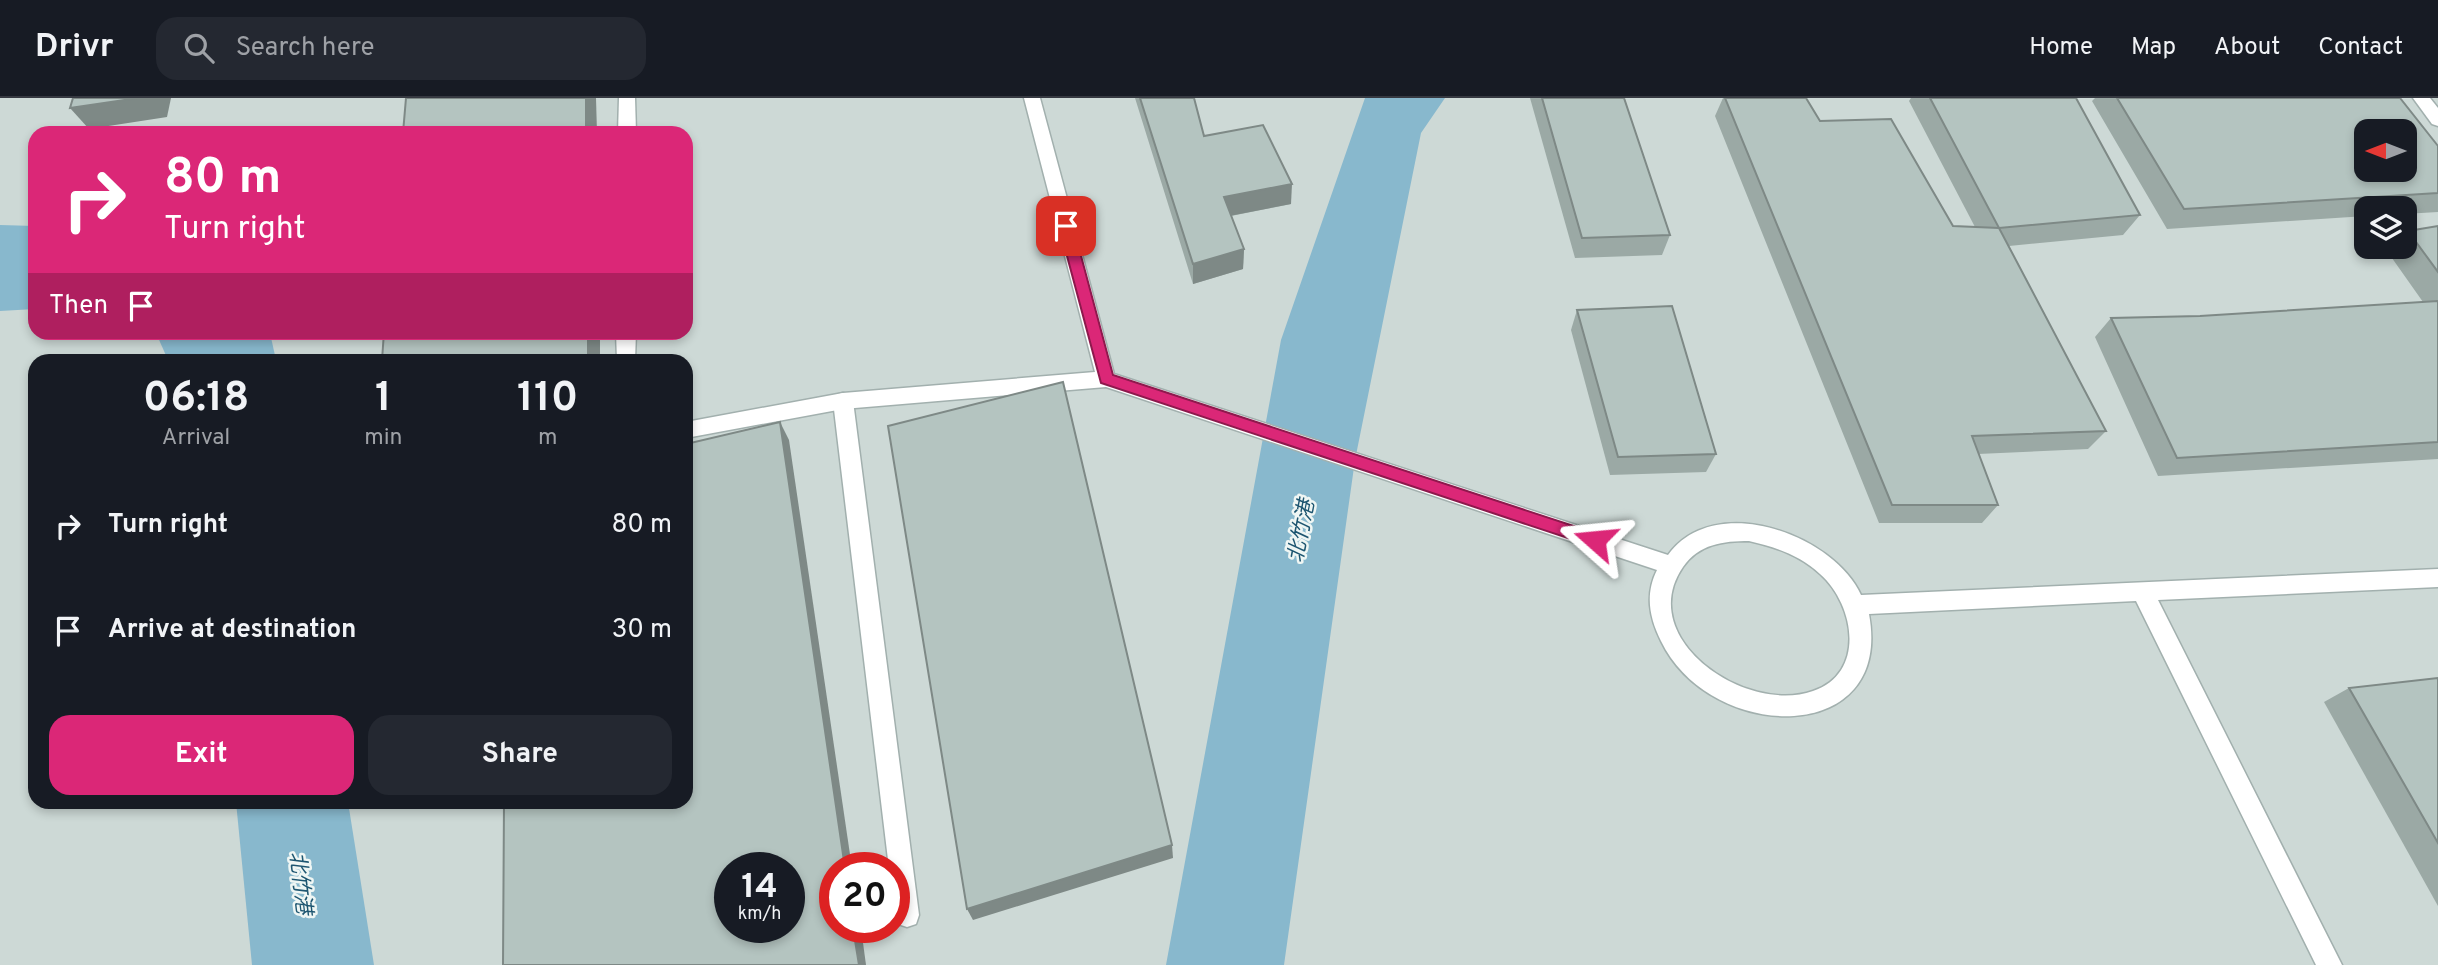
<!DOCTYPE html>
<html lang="en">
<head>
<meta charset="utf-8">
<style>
  body { margin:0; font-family:Overpass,"Noto Sans SC",sans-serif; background:#242831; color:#f1f3f6; height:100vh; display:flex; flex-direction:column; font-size:26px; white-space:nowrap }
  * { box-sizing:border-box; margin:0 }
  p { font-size:23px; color:#9ea1a6 }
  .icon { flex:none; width:38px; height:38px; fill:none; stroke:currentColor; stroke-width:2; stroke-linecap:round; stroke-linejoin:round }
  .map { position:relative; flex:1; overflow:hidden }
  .details { position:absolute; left:28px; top:256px; width:665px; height:455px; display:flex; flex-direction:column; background:#171b24; border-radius:21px; box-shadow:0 4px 10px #0003 }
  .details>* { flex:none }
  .top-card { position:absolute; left:28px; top:28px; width:665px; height:214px; border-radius:21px; box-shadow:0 4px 10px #0003; background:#db2777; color:#fff; overflow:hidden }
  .needle { width:46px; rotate:270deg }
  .fabs { position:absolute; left:2354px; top:21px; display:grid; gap:14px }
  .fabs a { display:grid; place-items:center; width:63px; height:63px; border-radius:14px; background:#171b24; box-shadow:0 4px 10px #0003; font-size:35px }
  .speed { position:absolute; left:714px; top:754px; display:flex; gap:14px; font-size:35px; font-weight:700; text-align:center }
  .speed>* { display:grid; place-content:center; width:91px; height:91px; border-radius:50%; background:#171b24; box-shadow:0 4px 10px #0003; line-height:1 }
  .speed small { font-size:18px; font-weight:400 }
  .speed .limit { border:10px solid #d22; background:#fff; color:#111 }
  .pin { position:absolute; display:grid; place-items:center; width:60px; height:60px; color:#fff; margin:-30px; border-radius:14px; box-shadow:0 4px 10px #0006 }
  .me { position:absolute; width:77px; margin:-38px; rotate:288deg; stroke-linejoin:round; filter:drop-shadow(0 0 5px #0008) }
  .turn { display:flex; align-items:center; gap:24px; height:147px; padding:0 21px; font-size:32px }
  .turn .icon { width:91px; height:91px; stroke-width:2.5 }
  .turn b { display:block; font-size:49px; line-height:60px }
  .then { display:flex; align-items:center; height:66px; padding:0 21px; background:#0003; gap:14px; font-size:26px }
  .eta { display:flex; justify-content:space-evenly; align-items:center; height:119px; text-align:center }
  .eta b { font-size:42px; font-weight:700; line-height:49px }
  .cta { display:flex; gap:14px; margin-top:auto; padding:14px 21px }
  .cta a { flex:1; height:80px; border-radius:21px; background:#db2777; color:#fff; font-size:28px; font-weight:700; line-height:80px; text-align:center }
  .cta a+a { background:#242831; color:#f1f3f6 }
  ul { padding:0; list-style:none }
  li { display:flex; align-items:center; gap:21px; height:105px; padding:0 21px }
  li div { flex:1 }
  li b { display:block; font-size:26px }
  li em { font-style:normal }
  header { display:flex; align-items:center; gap:42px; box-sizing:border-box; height:98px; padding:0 35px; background:#171b24; border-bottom:2px solid #363941 }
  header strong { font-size:33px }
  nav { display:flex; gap:38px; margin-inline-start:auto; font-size:24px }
  .search { width:490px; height:63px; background:#242831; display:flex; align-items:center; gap:18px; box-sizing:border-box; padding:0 24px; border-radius:21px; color:#9ea1a6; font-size:26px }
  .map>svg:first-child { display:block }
</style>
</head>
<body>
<header>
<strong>Drivr</strong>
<div class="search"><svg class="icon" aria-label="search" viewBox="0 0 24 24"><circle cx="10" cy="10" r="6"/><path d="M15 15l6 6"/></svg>Search here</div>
<nav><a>Home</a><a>Map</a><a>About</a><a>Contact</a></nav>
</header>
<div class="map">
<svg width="2438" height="867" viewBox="0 0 2438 867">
  <rect width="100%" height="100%" fill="#dfe9e6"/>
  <path fill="#cdd9d6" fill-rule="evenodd" d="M 0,0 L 2438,0 L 2438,867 L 0,867 ZM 2366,33 L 2404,33 L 2404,72 L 2366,72 ZM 35,35 L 686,35 L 686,234 L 35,234 ZM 2366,110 L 2404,110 L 2404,149 L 2366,149 ZM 35,262 L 686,262 L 686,704 L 35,704 ZM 730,770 L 789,770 L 789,830 L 730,830 ZM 835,770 L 894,770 L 894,830 L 835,830 Z"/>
  <g fill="#88b8cd">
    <path d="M 1365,0 L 1445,0 L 1421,35 L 1355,362 L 1284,867 L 1166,867 L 1281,242 Z"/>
    <path d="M 0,127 L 35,128 L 35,211 L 0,213 Z"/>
    <path d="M 156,235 L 270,235 L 276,262 L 168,262 Z"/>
    <path d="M 236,704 L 348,704 L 374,867 L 252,867 Z"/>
  </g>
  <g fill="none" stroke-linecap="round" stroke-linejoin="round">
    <defs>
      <g id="service">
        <path d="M 619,0 L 635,0 L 636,35 L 618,35 Z"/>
        <path d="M 1024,0 L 1040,0 L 1114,276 L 1668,457 C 1714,393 1833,436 1861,497 L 2438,471 L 2438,489 L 2158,502 L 2342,867 L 2316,867 L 2136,503 L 1869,516 C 1894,650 1710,645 1661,543 C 1649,519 1645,496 1657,472 L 1106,289 L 843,311 L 686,340 L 686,324 L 843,295 L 1095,274 ZM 1749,443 C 1775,449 1800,457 1820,476 C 1855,507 1866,575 1813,593 C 1745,617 1634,540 1683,469 C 1699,446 1723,443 1749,443 Z"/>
        <path d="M 2413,0 L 2430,0 L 2438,10 L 2438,28 L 2432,26 Z"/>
        <path d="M 616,234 L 636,234 L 635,262 L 617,262 Z"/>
      </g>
      <path id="minor" d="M 843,295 L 850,297 L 853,303 L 919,817 L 916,826 L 907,829 L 898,826 L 894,814 L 894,770 L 889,770 L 833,303 L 836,297 Z"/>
    </defs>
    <use href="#service" stroke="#a2b0ae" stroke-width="3"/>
    <use href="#minor" stroke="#a2b0ae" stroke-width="3"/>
    <use href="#service" fill="#fff" fill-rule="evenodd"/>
    <use href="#minor" fill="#fff" fill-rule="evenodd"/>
  </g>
  <g fill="#9ba9a5">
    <path d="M 1135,0 L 1194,0 L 1204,38 L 1291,106 L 1231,118 L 1244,151 L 1243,171 L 1193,186 Z"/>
    <path d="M 1530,0 L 1624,0 L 1670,137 L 1662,157 L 1575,160 Z"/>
    <path d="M 1723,0 L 1806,0 L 1820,23 L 1953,128 L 1975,129 L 1909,3 L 1911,0 L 2076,0 L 2140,117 L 2123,137 L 2009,148 L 2106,333 L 2088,351 L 1978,356 L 1998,407 L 1982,425 L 1879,425 L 1715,18 Z"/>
    <path d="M 2095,0 L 2400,0 L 2438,48 L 2438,114 L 2404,116 L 2404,110 L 2366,110 L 2366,118 L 2167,131 L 2092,3 Z"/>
    <path d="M 2438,128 L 2438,361 L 2158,378 L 2095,239 L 2111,220 L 2200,218 L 2423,204 L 2387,153 L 2391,149 L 2404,149 L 2404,136 L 2408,133 Z"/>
    <path d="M 1577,212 L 1716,356 L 1706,374 L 1610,377 L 1571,232 Z"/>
    <path d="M 2438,580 L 2438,808 L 2324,604 L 2349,590 Z"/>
  </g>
  <g fill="#7e8986">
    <path d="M 138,0 L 171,0 L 167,19 L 89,31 L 70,10 Z"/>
    <path d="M 586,0 L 596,0 L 597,35 L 586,35 Z"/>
    <path d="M 1292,86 L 1291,106 L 1224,119 L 1224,99 Z"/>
    <path d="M 1244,151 L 1243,171 L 1193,186 L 1193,166 Z"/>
    <rect x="588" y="234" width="12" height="28"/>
    <path d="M 780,324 L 789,342 L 852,770 L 845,770 Z"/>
    <path d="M 1172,747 L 1173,760 L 973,822 L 967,811 Z"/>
    <path d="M 853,830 L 861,830 L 866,867 L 859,867 Z"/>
  </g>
  <g fill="#b4c4c0" stroke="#7e8986" stroke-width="2" fill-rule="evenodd">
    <path d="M 73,0 L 138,0 L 70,10 Z"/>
    <path d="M 406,0 L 586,0 L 586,35 L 403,35 Z"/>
    <path d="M 1140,0 L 1194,0 L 1204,38 L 1263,27 L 1292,86 L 1224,99 L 1244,151 L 1193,166 Z"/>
    <path d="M 1542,0 L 1624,0 L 1670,137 L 1582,140 Z"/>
    <path d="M 1725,0 L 1806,0 L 1820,23 L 1891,21 L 1953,128 L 1999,130 L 2106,333 L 1972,338 L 1998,407 L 1892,407 Z"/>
    <path d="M 1930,0 L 2076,0 L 2140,117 L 1999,130 Z"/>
    <path d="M 2117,0 L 2400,0 L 2438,48 L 2438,95 L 2184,111 ZM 2366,33 L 2404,33 L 2404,72 L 2366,72 Z"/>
    <path d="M 2438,128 L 2438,174 L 2408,133 Z"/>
    <path d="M 2438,203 L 2438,344 L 2177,360 L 2111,220 L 2200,218 Z"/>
    <path d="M 1672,208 L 1716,356 L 1618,359 L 1577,212 Z"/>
    <path d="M 384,234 L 588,234 L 588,262 L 382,262 Z"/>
    <path d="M 1063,284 L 1172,747 L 967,811 L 888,328 Z"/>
    <path d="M 780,324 L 845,770 L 835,770 L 835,830 L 853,830 L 859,867 L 503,867 L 504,704 L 686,704 L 686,346 ZM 730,770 L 789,770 L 789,830 L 730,830 Z"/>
    <path d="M 2438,580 L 2438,745 L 2349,590 Z"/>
  </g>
  <path fill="#db2777" stroke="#8e194d" stroke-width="2" d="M 1066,123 L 1073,128 L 1113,277 L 1595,435 L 1601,437 L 1603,442 L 1601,447 L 1595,449 L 1101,285 L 1059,128 Z"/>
  <g text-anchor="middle" stroke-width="5" stroke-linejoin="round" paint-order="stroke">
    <g font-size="21" font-style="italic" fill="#1e5671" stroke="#eff6f4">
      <text transform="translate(1301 433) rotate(-79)" y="7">北竹港</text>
      <text transform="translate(301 785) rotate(83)" y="7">北竹港</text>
    </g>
  </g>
</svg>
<div class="fabs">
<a><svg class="needle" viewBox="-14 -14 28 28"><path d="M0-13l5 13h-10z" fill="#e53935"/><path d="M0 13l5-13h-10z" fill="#9ea1a6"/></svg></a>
<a><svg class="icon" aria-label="layers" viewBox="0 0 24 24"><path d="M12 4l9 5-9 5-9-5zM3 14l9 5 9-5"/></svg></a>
</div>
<div class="speed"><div>14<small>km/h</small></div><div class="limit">20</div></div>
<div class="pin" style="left:1066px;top:128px;background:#d93025"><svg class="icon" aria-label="arrive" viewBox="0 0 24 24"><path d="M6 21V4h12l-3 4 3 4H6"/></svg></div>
<svg class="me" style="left:1595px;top:442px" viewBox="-20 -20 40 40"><path d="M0-17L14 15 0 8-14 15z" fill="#db2777" stroke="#fff" stroke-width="4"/></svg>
<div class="top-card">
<div class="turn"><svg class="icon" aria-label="right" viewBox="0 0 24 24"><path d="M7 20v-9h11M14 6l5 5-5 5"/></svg><div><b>80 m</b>Turn right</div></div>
<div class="then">Then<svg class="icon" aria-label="arrive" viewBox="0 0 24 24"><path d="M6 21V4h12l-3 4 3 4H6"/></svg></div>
</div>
<section class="details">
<div class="eta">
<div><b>06:18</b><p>Arrival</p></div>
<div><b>1</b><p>min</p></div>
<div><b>110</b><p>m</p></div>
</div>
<ul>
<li><svg class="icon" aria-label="right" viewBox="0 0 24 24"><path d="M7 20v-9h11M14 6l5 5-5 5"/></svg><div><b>Turn right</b></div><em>80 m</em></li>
<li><svg class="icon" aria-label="arrive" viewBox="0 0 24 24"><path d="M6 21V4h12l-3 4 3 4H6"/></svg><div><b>Arrive at destination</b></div><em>30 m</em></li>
</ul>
<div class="cta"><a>Exit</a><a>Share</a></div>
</section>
</div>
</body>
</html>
